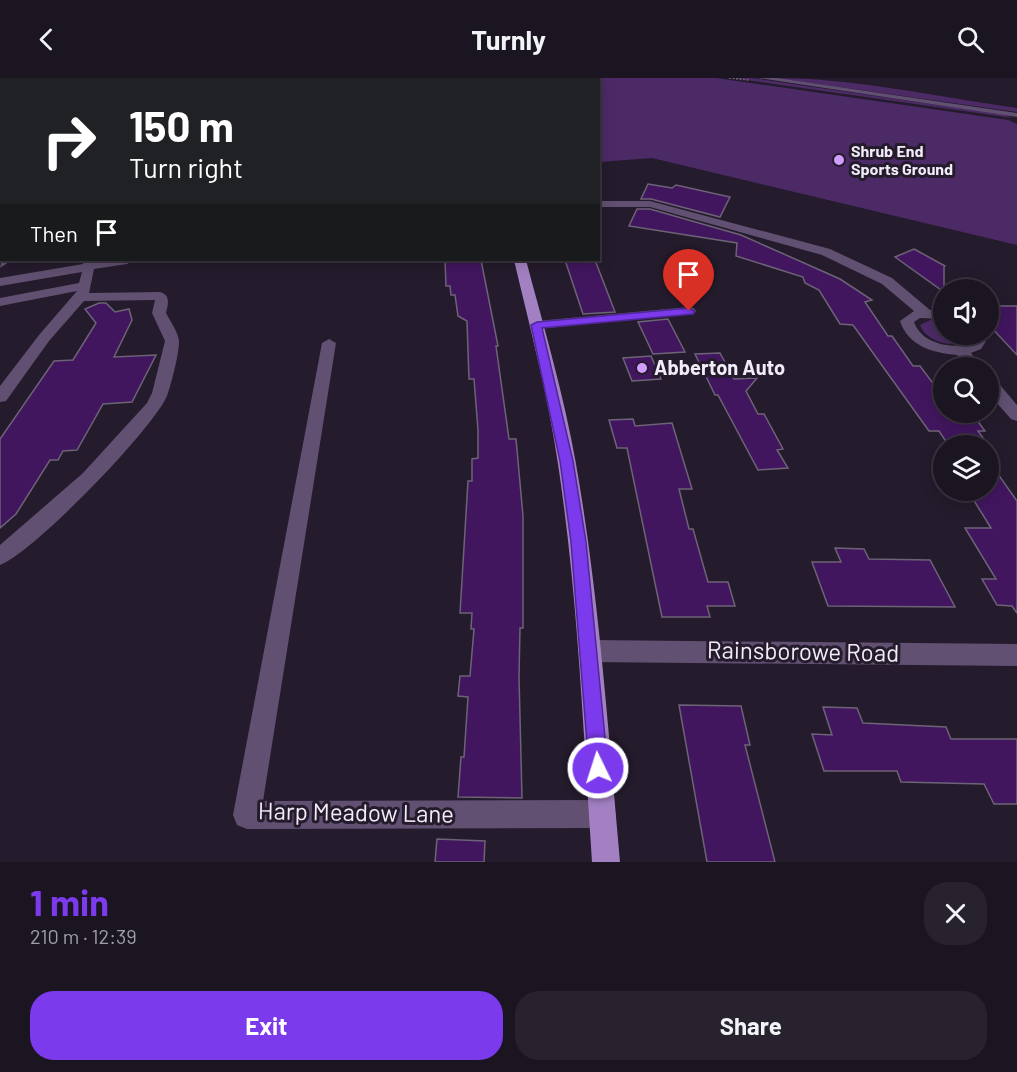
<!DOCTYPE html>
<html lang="en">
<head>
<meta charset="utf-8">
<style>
  body { margin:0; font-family:Barlow,sans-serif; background:#28212e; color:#f1f3f6; height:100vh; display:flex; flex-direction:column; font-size:22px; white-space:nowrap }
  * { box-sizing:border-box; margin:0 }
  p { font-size:20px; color:#a09ea5 }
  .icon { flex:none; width:33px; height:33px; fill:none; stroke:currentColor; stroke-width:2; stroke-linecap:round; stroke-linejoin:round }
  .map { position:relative; height:784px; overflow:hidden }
  .details { display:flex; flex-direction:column; background:#1b1421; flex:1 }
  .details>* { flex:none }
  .banner { position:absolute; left:0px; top:0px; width:600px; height:183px; box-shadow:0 3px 15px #0003,0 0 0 2px #39333f; background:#202124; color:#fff; overflow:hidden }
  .buttons { position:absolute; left:933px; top:201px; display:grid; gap:12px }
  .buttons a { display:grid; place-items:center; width:66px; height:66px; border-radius:50%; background:#1b1421; box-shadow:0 3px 15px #0003,0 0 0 2px #39333f; font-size:30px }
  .pin { position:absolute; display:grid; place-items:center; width:51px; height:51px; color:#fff; margin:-62px -26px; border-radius:50% 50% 50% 0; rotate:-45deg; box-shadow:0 0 6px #0007 }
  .pin .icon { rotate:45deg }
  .me { position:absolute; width:66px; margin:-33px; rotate:356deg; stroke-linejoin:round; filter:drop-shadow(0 0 4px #0008) }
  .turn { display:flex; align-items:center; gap:21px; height:126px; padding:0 30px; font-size:27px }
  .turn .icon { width:78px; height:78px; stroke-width:2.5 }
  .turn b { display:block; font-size:42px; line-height:51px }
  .then { display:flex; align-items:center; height:57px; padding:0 30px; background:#0003; gap:12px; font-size:22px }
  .round { display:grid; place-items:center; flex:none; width:63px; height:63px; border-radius:24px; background:#28212e }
  .overview { display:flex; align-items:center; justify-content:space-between; height:102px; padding:0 30px }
  h1 { font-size:36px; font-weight:700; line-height:45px; color:#7c3aed }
  .button { display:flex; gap:12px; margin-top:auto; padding:12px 30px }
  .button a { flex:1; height:69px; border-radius:24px; background:#7c3aed; color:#fff; font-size:24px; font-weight:700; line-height:69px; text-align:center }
  .button a+a { background:#28212e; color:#f1f3f6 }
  header { display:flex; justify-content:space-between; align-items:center; height:78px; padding:0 30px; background:#1b1421; font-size:27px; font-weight:700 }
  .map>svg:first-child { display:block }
</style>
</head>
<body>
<header><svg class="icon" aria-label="back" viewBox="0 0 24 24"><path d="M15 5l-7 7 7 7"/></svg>Turnly<svg class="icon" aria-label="search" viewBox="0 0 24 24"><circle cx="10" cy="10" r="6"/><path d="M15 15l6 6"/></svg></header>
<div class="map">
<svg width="1017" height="784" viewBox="0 0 1017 784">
  <rect width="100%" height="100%" fill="#241b2c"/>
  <g fill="#4c2a66">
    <path d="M 490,0 L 716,0 L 1008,42 L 1017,46 L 1017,167 L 652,80 L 599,84 L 598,2 Z"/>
    <path d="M 733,0 L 752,0 L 1005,37 L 1013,40 Z"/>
    <path d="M 775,0 C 854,0 939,19 1017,30 L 1017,34 Z"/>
    <path d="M 932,241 L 943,243 L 944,256 L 966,257 L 967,261 C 954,272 925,263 920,247 Z"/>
  </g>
  <g fill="#41165e" stroke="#6d6377" stroke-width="1.5">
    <path d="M 648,106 L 672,110 L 676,107 L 730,119 L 720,139 L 651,121 L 641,121 Z"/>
    <path d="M 637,131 L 650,131 L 741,157 L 840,201 L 872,222 L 865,224 L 888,258 L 892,258 L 913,288 L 920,288 L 944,320 L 944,334 L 971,334 L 985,353 L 978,353 L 989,368 L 949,368 L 939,353 L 929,353 L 853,247 L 840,246 L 819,212 L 805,205 L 803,199 L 736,178 L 737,165 L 629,148 Z"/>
    <path d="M 914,171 L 945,188 L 944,189 L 944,214 L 895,179 Z"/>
    <path d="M 445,182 L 481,182 L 498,268 L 496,268 L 509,361 L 516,361 L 523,438 L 523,550 L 520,550 L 519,599 L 522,720 L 458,719 L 461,679 L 464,679 L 468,619 L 458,618 L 460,598 L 470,598 L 474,551 L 471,551 L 472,535 L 460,535 L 468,403 L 472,403 L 472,381 L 478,380 L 478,352 L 474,301 L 469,301 L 467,243 L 458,238 L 455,217 L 451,217 L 450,208 L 446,208 Z"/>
    <path d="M 565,182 L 595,182 L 615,234 L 583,236 Z"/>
    <path d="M 99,225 L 106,225 L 115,234 L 129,231 L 132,242 L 114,279 L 156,277 L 132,324 L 103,326 L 77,372 L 63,373 L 58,382 L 50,382 L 16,436 L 0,450 L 0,361 L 54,283 L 73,282 L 96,245 L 85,231 Z"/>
    <path d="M 988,228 L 1017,228 L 1017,277 L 988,246 Z"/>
    <path d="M 668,241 L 685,274 L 653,276 L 638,244 Z"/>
    <path d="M 720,275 L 734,301 L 757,300 L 746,313 L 758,336 L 764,336 L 783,371 L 777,372 L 788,390 L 758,392 L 718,317 L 715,317 L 695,276 Z"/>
    <path d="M 651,278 L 661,301 L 632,303 L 623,280 Z"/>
    <path d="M 633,341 L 635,348 L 672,345 L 692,411 L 679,411 L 689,451 L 693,451 L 708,504 L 728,504 L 735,528 L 707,528 L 710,539 L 662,539 L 627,370 L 617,370 L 609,342 Z"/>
    <path d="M 988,382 L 1017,423 L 1017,535 L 1012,528 L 997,527 L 982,501 L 996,501 L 965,450 L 991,450 L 973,421 L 978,421 L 973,412 L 988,412 Z"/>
    <path d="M 835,470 L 864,471 L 869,481 L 930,482 L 955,529 L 828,528 L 812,484 L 841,484 Z"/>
    <path d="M 679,627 L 741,628 L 750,667 L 745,667 L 775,784 L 707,784 Z"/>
    <path d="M 823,629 L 857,630 L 863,645 L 946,649 L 951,661 L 1017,661 L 1017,726 L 994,726 L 984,706 L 901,704 L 897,693 L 824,693 L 812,656 L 832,657 Z"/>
    <path d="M 437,761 L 485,763 L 484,784 L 435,784 Z"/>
  </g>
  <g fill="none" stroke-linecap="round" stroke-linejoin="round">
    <path stroke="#6c6474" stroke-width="1.5" stroke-dasharray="2 1.5" stroke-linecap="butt" d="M 729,0 L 749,2"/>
    <g fill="#615071" fill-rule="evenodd">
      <path d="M 104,0 L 112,0 L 103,2 Z"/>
      <path d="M 234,0 L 242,0 L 234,2 Z"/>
      <path d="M 304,0 L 314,0 L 303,2 Z"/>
      <path d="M 758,0 L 777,0 L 1017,35 L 1017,39 Z"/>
      <rect x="0" y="19" width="2" height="4"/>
      <path d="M 0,101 L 2,101 L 0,109 Z"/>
      <rect x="0" y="115" width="2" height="6"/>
      <path d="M 598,123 L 650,123 L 830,171 L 892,200 L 930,232 L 944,233 L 944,241 L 920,240 L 914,244 C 921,265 951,272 971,265 L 969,256 L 983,256 L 986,263 L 981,271 L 971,275 L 983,290 L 967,290 L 957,277 C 933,275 908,268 900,243 L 914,233 L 882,206 L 822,177 L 650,129 L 598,129 Z"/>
      <path d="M 2,180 L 2,182 L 12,182 L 0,190 Z"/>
      <path d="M 84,182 L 133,182 L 127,186 L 94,191 L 89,215 L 160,214 C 171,217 168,227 166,235 C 170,243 179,255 179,264 C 179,276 171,307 167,318 C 153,351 33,475 0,487 L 0,467 L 83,395 L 147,325 L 152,315 L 165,263 L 152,235 L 155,222 L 84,223 L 49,263 L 6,323 L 0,324 L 0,308 L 39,257 L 77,213 L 0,228 L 0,220 L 79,205 L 82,194 L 0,208 L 0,200 L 83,186 Z"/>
      <path d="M 689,229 L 694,230 L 696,233 L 694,236 L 537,251 L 530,247 L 537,243 Z"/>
      <path d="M 329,261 L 336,265 L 263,723 L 602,722 L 612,726 L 616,736 L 612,746 L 602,750 L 247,751 L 237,747 L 233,737 L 322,265 Z"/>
      <path d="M 988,299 L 994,300 L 1017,327 L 1017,343 L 1011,341 L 988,315 Z"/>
      <path d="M 590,562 L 1017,566 L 1017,588 L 590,584 L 582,581 L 578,573 L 582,565 Z"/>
    </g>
    <g fill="#a380c2" fill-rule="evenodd">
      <path d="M 469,0 L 477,0 L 469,2 Z"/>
      <path d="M 514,182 L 526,182 C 544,250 564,317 576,386 C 599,517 608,651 620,784 L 592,784 C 583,651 578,518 558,386 C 548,317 530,250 514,182 Z"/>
    </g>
  </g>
  <path fill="#7c3aed" stroke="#51269a" stroke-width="1.5" d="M 689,230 L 694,233 L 693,236 L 542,250 L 573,383 L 586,464 L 608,690 L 606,697 L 598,700 L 591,697 L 589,690 L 571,464 L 560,383 L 531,247 L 537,244 Z"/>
  <g fill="#d19dfe" stroke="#241b2c" stroke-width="2">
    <circle cx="839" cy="82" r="6"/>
    <circle cx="642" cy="290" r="6"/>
  </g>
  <g text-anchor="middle" stroke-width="6" stroke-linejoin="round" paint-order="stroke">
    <g font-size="16" font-weight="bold" fill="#f2ecf8" stroke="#241b2c" text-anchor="start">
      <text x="851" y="79">Shrub End<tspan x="851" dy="18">Sports Ground</tspan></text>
    </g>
    <g font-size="20" font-weight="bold" fill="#f2ecf8" stroke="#241b2c" text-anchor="start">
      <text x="654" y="297">Abberton Auto</text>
    </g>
    <g font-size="24" fill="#f2ecf8" stroke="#241b2c">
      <text transform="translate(803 574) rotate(1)" y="8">Rainsborowe Road</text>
      <text transform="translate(356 735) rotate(1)" y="8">Harp Meadow Lane</text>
    </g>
  </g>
</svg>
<div class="buttons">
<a><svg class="icon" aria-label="sound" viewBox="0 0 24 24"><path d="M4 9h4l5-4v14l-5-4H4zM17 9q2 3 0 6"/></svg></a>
<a><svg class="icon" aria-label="search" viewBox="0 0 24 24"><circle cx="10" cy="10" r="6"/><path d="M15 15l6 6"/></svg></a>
<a><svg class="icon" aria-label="layers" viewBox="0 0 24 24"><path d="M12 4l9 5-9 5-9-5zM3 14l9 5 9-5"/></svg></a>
</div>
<div class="pin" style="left:689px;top:233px;background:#d93025"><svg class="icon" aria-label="arrive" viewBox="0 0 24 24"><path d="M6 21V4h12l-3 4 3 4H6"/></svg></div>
<svg class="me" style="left:598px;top:690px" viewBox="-20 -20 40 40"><circle r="17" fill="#7c3aed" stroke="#fff" stroke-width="3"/><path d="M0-11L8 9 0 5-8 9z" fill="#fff"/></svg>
<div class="banner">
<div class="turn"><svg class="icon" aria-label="right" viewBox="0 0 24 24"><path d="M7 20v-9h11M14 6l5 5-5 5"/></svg><div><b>150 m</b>Turn right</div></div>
<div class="then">Then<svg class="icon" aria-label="arrive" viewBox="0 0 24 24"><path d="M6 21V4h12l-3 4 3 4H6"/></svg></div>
</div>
</div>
<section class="details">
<div class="overview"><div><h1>1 min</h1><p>210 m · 12:39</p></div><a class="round"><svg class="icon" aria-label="close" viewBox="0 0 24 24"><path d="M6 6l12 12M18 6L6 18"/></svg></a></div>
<div class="button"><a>Exit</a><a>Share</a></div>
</section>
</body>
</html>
